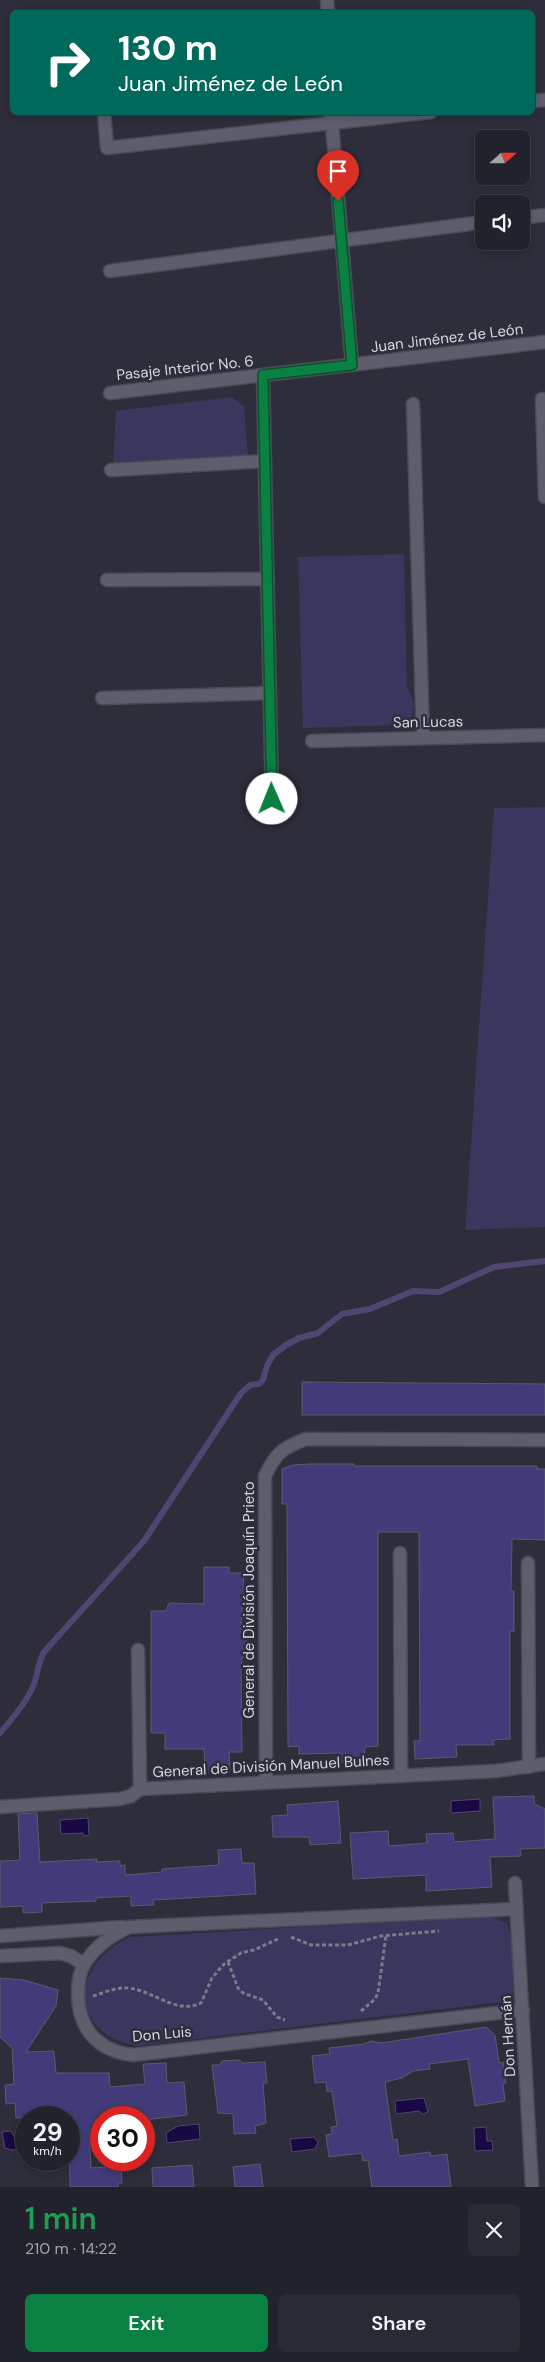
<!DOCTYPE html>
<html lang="en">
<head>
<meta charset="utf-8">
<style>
  body { margin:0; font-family:"DM Sans",sans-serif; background:#2a2a34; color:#f1f3f6; height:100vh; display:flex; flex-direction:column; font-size:19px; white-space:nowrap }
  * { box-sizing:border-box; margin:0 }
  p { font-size:16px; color:#a2a4a9 }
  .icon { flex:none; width:28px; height:28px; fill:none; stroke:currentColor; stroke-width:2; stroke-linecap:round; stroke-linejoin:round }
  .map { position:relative; height:2187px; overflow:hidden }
  .panel { display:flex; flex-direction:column; background:#22222c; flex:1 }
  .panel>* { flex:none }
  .guide { position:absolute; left:10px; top:10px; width:525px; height:105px; border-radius:8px; box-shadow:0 2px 8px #0003,0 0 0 1px #3f3f48; background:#00695c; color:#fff; overflow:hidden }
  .needle { width:32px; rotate:69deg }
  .buttons { position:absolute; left:475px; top:130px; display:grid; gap:10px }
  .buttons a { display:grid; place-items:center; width:55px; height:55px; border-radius:8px; background:#22222c; box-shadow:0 2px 8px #0003,0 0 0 1px #3f3f48; font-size:25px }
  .speed { position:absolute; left:15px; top:2106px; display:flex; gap:10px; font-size:25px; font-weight:700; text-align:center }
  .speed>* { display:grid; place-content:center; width:65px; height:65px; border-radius:50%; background:#22222c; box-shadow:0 2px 8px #0003,0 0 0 1px #3f3f48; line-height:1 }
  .speed small { font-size:12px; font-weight:400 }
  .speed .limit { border:8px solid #d22; background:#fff; color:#111 }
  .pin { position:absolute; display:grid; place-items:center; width:42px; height:42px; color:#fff; margin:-51px -21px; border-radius:50% 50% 50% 0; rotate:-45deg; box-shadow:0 0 5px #0007 }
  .pin .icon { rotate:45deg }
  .me { position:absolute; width:55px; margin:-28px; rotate:359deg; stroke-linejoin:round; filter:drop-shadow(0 0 4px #0008) }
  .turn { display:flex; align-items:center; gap:18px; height:105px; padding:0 25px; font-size:22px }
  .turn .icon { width:65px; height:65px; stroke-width:2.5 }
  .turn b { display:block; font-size:35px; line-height:42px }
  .round { display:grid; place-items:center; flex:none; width:52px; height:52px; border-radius:8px; background:#2a2a34 }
  .head { display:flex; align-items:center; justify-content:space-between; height:85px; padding:0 25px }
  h1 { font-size:30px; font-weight:600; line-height:38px; color:#1e9e55 }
  .cta { display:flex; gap:10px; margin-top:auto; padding:10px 25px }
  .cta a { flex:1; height:58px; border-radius:8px; background:#0b8043; color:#fff; font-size:20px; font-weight:600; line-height:58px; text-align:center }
  .cta a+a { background:#2a2a34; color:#f1f3f6 }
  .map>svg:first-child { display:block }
</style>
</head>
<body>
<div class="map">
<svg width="545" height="2187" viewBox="0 0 545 2187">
  <rect width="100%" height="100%" fill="#2d2d3b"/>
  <g fill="#39375d">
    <path d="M 232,397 L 244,407 L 248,455 L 113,464 L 116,411 Z"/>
    <path d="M 404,554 L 407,685 L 414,705 L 412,717 L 398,725 L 303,728 L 298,557 Z"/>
    <path d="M 545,807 L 545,1227 L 465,1230 L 494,808 Z"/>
    <path d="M 490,1916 L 506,1923 C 513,1931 518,1977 515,1989 C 514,1995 507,2000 502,2002 L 136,2046 C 66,2032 72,1962 130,1937 Z"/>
  </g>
  <g fill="#180943" stroke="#514672">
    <path d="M 480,1799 L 480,1811 L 451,1813 L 451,1801 Z"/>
    <path d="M 88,1818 L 89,1835 L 84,1836 L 83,1833 L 61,1834 L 60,1820 Z"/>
    <path d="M 424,2098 L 428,2112 L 423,2114 L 419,2111 L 396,2114 L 395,2101 Z"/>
    <path d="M 199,2124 L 200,2139 L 167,2143 L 166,2133 L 178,2126 Z"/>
    <path d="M 486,2127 L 487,2141 L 492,2141 L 493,2150 L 475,2151 L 474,2128 Z"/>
    <path d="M 11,2131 L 15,2138 L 26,2138 L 26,2149 L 12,2150 L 5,2148 L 2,2132 Z"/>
    <path d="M 314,2137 L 318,2142 L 315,2149 L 292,2152 L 290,2139 Z"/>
  </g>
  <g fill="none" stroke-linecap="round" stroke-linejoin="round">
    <path stroke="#514672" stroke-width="6" d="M 0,1733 C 12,1719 24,1705 32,1689 C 38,1677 37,1664 44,1652 L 144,1541 L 241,1393 L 250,1385 L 259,1384 L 263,1380 L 267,1366 L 273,1355 L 286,1345 L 299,1338 L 318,1333 L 342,1314 L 370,1309 L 413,1291 L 439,1292 L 494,1267 L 545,1261"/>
  </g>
  <g fill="#423b79" stroke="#5a5a6a">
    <path d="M 302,1382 L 545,1384 L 545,1415 L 302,1415 Z"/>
    <path d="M 310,1464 L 354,1464 L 354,1466 L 537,1466 L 537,1469 L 545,1469 L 545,1540 L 512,1539 L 511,1591 L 514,1591 L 514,1632 L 510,1631 L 510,1739 L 493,1740 L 494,1745 L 456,1745 L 457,1757 L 415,1759 L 414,1741 L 420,1741 L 419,1532 L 378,1532 L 378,1746 L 365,1747 L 364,1761 L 342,1763 L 342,1753 L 299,1754 L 299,1746 L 288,1747 L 287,1504 L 282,1504 L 282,1469 L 293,1465 Z"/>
    <path d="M 204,1567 L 229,1567 L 229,1573 L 244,1573 L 241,1629 L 246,1629 L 246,1657 L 242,1657 L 241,1670 L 242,1752 L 229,1752 L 230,1771 L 205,1772 L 204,1749 L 165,1749 L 165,1733 L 151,1733 L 151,1611 L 166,1611 L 169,1603 L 204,1604 Z"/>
    <path d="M 534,1796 L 534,1804 L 545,1809 L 545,1848 L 520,1849 L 521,1856 L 490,1857 L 492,1887 L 426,1891 L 426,1875 L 353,1879 L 350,1833 L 388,1831 L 389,1846 L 427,1843 L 426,1834 L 453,1833 L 454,1842 L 495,1839 L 493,1797 Z"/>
    <path d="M 338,1801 L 341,1843 L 310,1845 L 309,1837 L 273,1837 L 272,1816 L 288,1815 L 287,1805 Z"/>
    <path d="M 37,1813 L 40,1862 L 97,1859 L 96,1862 L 120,1861 L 120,1866 L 125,1865 L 125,1875 L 162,1872 L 162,1869 L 219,1865 L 218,1850 L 241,1849 L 242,1863 L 254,1863 L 256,1894 L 153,1900 L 154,1905 L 131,1906 L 131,1896 L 96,1898 L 96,1901 L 42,1903 L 42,1912 L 23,1913 L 23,1906 L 0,1907 L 0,1861 L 20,1860 L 18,1814 Z"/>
    <path d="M 0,1978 L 24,1980 L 58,1990 L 56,2006 L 26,2052 L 54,2051 L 56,2073 L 109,2073 L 110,2087 L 145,2084 L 143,2064 L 166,2063 L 167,2083 L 184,2082 L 187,2115 L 144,2120 L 144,2118 L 101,2118 L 101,2133 L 89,2133 L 91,2168 L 121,2166 L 122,2183 L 118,2184 L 118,2187 L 70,2187 L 69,2118 L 16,2118 L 15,2103 L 6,2104 L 5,2085 L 14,2084 L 12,2048 L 0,2037 Z"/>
    <path d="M 486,2027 L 495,2035 L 499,2063 L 503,2062 L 506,2083 L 503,2084 L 505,2101 L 475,2106 L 468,2059 L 429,2064 L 430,2069 L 413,2071 L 402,2078 L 385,2082 L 393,2140 L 397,2139 L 399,2156 L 430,2152 L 431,2156 L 447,2154 L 451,2187 L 372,2187 L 368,2160 L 363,2161 L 362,2153 L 329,2157 L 326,2135 L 332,2134 L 331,2127 L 337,2126 L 332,2091 L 327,2092 L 326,2082 L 315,2083 L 312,2056 L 330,2054 L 329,2048 L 364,2044 L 371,2041 L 381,2043 Z"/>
    <path d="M 240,2060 L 242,2063 L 265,2062 L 267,2083 L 263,2083 L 266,2123 L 255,2126 L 256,2133 L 234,2134 L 233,2114 L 218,2113 L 212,2065 L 220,2065 L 222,2061 Z"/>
    <path d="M 260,2164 L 263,2187 L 235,2187 L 233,2167 Z"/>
    <path d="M 192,2165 L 194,2187 L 153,2187 L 152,2168 Z"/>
  </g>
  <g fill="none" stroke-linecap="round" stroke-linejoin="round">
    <defs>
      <g id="street">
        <path d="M 327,0 L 328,12"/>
        <path d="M 532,101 L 545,100"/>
        <path d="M 104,112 L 107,148 L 431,112"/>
        <path d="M 331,112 L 352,365"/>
        <path d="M 521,218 L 545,215"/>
        <path d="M 110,271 L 484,222"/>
        <path d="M 263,375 L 272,799"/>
        <path d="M 110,393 L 545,342"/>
        <path d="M 542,399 L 545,497"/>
        <path d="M 413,404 L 423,738"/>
        <path d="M 111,470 L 265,461"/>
        <path d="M 107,580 L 268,579"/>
        <path d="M 102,698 L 270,693"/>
        <path d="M 312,741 L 545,735"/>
        <path d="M 400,1553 L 401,1775"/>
        <path d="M 528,1563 L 529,1767"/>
        <path d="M 138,1650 L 140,1789"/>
        <path d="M 266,1781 L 265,1476 C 276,1453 282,1448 306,1439 L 545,1440"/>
        <path d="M 0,1807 L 120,1799 L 131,1796 L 140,1789 L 496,1771 L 545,1764"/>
        <path d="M 515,1883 L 532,2187"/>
        <path d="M 516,1909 L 129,1927 C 112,1935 98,1944 87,1960 C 80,1969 78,1981 78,1993 C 78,2028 97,2051 133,2055 L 523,2010"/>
        <path d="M 0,1936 L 122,1927"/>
        <path d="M 0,1956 L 60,1953 L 71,1956 L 84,1965"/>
      </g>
    </defs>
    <use href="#street" stroke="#4b4b57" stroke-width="15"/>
    <g stroke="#7b7b88" stroke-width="3" stroke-dasharray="4 2.5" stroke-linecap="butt">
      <path d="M 291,1937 L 311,1945 L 348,1945 L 381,1936 L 439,1931"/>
      <path d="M 228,1962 L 238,1988 L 243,1993 L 263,2000 L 277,2017 L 285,2020"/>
      <path d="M 93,1996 C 103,1993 114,1988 124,1988 C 150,1987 175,2016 201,2003 L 212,1978 L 224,1964 L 241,1953 L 254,1950 L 278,1939"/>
      <path d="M 361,2011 L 375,1999 L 378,1993 L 386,1936"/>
    </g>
    <use href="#street" stroke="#5d5d6e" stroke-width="12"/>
  </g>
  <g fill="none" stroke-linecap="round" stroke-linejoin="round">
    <defs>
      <path id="route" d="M 272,799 L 263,375 L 352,365 L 338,201"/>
    </defs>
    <use href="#route" stroke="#07532c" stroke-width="12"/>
    <use href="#route" stroke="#0b8043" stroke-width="9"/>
  </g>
  <g text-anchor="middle" stroke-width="5" stroke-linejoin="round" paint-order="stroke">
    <g font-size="15" fill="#d5d5df" stroke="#2d2d3b">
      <text transform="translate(447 338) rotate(-7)" y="5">Juan Jiménez de León</text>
      <text transform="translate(185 368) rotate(-6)" y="5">Pasaje Interior No. 6</text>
      <text transform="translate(428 722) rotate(-1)" y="5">San Lucas</text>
      <text transform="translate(249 1600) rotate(-90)" y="5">General de División Joaquín Prieto</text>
      <text transform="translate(271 1766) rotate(-3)" y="5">General de División Manuel Bulnes</text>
      <text transform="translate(162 2034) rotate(-5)" y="5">Don Luis</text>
      <text transform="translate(508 2036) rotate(-93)" y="5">Don Hernán</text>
    </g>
  </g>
</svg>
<div class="buttons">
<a><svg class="needle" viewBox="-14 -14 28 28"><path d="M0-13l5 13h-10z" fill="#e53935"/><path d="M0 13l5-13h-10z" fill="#a2a4a9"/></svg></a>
<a><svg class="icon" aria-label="sound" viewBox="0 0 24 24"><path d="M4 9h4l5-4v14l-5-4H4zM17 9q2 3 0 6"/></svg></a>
</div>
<div class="speed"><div>29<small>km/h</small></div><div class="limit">30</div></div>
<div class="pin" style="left:338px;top:201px;background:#d93025"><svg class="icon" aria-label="arrive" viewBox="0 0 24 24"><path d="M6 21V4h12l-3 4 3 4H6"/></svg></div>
<svg class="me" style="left:272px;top:799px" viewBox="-20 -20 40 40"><circle r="19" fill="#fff"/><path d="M0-13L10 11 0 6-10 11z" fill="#0b8043"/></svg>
<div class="guide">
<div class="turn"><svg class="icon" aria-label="right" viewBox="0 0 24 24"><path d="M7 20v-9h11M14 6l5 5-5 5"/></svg><div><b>130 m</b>Juan Jiménez de León</div></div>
</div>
</div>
<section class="panel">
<div class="head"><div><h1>1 min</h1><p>210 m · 14:22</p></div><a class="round"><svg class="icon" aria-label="close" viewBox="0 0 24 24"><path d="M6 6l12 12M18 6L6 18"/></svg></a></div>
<div class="cta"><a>Exit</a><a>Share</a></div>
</section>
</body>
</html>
